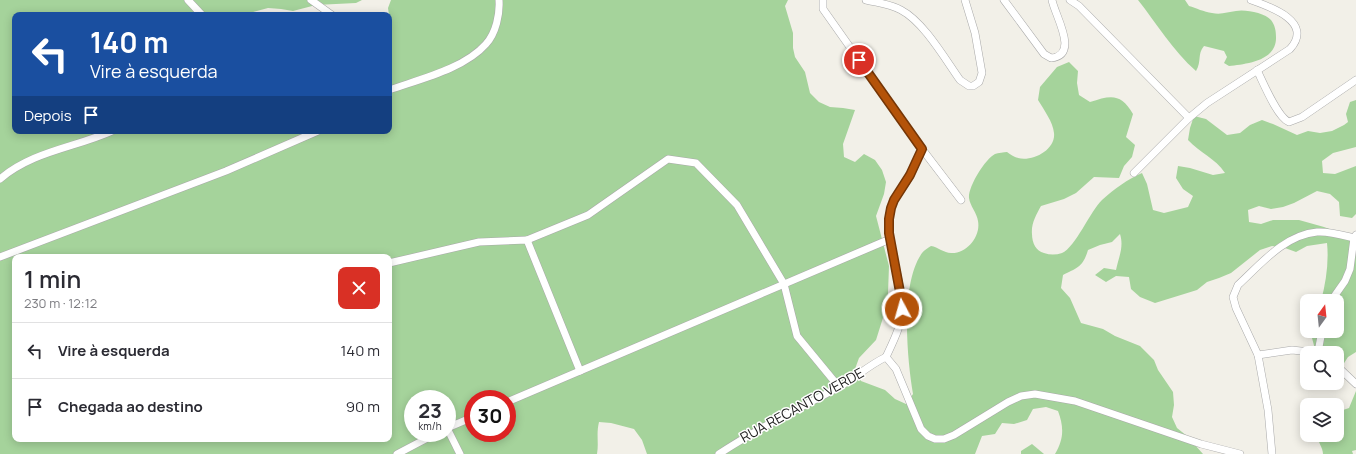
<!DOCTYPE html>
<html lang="pt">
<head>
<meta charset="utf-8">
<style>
  body { margin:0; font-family:Manrope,sans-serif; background:#f7f7f7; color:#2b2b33; height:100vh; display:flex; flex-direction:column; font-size:15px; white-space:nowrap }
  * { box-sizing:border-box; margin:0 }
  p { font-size:13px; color:#7c7c81 }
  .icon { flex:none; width:22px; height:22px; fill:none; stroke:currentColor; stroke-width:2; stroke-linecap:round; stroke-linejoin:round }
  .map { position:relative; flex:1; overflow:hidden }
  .drawer { position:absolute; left:12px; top:254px; width:380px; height:188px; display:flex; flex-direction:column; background:#fff; border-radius:8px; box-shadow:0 2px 10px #0003 }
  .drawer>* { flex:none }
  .hud { position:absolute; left:12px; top:12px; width:380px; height:122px; border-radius:8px; box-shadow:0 2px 10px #0003; background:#1a4fa0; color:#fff; overflow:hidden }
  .needle { width:26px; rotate:15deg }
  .controls { position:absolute; left:1300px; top:294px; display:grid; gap:8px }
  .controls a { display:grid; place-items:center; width:44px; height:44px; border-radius:8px; background:#fff; box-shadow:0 2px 10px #0003; font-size:20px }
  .speed { position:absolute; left:404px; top:390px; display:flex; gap:8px; font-size:20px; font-weight:700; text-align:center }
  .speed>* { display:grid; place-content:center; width:52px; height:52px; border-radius:50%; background:#fff; box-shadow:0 2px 10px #0003; line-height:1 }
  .speed small { font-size:10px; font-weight:400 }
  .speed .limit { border:6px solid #d22; background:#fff; color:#111 }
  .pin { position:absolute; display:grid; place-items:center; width:34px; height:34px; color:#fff; margin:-17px; border:2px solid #fff; border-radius:50%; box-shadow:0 1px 4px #0007 }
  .me { position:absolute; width:44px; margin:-22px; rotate:354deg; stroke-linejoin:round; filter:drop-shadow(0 0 3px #0008) }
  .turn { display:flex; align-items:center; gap:14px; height:84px; padding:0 12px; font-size:18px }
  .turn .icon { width:52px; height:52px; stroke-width:2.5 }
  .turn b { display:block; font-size:28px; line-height:34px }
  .then { display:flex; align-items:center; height:38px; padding:0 12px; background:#0003; gap:8px; font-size:15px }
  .round { display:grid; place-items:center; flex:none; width:42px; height:42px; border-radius:8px; background:#f7f7f7 }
  .headline { display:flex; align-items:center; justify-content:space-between; height:68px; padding:0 12px }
  h1 { font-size:24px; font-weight:600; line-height:30px }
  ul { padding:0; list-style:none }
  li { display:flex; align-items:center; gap:12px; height:56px; padding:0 12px; border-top:1px solid #e1e1e2 }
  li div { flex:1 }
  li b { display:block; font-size:15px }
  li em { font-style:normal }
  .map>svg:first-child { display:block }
</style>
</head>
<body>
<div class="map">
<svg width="1356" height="454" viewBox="0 0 1356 454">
  <rect width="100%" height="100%" fill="#f2f0e8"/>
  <g fill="#a5d39b" fill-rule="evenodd">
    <path d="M 0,0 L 362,0 L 356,3 L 316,5 L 293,11 L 281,9 L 268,8 L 245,14 L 232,15 L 15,15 L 15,131 L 389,131 L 389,91 L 393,89 L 389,85 L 389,15 L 388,8 L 391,0 L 788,0 L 785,6 L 793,33 L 793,48 L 795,57 L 805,72 L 810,93 L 819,102 L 830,107 L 843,108 L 855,110 L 843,144 L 844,157 L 855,162 L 864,154 L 875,160 L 882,170 L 886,182 L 884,194 L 876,216 L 889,266 L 888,293 L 887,305 L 876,340 L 859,358 L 855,369 L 861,381 L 885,390 L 895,399 L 906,404 L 913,394 C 907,358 900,284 922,253 C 924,250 928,248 931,246 C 938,247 944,253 951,253 C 966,254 981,237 978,221 C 977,213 970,206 969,198 C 968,187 985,159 995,154 C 998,153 1004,152 1007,152 C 1010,154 1014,157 1018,158 C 1032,162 1056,150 1054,133 C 1053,122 1044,110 1038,100 L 1040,87 L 1057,67 L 1069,62 L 1078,71 L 1077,83 L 1079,95 L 1090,102 C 1111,95 1121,93 1133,114 L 1126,137 L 1135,145 L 1132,157 L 1124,166 L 1119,178 L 1094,177 L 1076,193 L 1064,199 L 1041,206 C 1036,215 1031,224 1032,234 C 1032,243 1036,251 1044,253 C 1050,255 1056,255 1062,253 C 1075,248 1091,210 1102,200 C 1114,189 1128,179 1142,173 L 1147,184 L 1153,210 L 1164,213 L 1188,207 L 1193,196 L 1183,189 L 1176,178 L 1178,166 L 1190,168 L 1213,175 L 1225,173 C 1215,158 1200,153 1188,140 L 1190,128 L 1194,116 L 1206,119 L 1227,135 L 1240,133 L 1250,125 L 1262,120 L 1273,124 L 1297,135 L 1308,131 L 1320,133 L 1332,131 L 1344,125 L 1348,122 L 1346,114 L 1350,102 L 1356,100 L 1356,147 L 1333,153 L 1322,161 L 1323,173 L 1335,174 L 1356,166 L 1356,214 L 1352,218 L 1340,216 L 1339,202 L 1330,194 L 1317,191 L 1294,203 L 1283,207 L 1271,209 L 1259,206 L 1248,210 L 1249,222 L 1261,224 L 1273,220 L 1299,220 L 1324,227 L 1356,239 L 1356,352 L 1348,357 L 1337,374 L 1337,353 L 1316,353 L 1312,338 L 1313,331 L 1337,331 L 1337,301 L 1321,301 C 1326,282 1329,262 1327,243 L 1307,246 L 1296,252 L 1285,248 L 1272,246 L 1260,250 L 1231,273 L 1219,278 L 1207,282 L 1197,290 L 1155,303 L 1140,297 L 1131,289 L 1129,277 L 1116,276 L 1106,282 L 1095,275 L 1104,268 L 1116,270 C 1119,256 1124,247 1120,234 L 1112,242 L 1100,245 L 1088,250 C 1083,267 1077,268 1063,275 L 1061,288 L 1070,298 L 1081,323 L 1103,329 L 1115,336 L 1140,346 L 1154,360 L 1158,370 L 1173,392 L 1174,405 L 1172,417 L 1177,428 L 1187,436 L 1203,454 L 1055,454 C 1064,439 1064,427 1058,411 L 1046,407 L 1033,409 L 1027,420 L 1014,424 L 1002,423 L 995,434 L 982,436 L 975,454 L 647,454 L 642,440 L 634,429 L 611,423 L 599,422 C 596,434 599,443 597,454 L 0,454 ZM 15,257 L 389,257 L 389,439 L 15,439 ZM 413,399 L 447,399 L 447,433 L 413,433 ZM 473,399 L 507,399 L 507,433 L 473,433 Z"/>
    <path d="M 1138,0 L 1185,0 L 1189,6 C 1196,8 1204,12 1212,13 C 1221,15 1228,12 1236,11 C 1245,9 1265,13 1271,20 C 1275,25 1276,31 1276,37 C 1277,61 1246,64 1229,66 L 1224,63 L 1227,57 L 1224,51 L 1204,46 C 1197,54 1202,61 1196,71 C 1173,51 1157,24 1138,0 Z"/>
    <path d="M 1356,391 L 1356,450 L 1352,451 L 1353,454 L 1323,454 C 1323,447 1317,442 1318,435 L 1337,435 L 1337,412 L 1349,408 Z"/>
    <path d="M 1032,444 L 1044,454 L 1021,454 L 1021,451 Z"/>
  </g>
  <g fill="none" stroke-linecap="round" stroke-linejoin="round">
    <defs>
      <g id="minor">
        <path d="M 188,0 L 202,15"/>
        <path d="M 311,0 L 332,15"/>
        <path d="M 823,0 L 823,9 L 922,149 L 961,200"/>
        <path d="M 866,0 C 878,3 890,4 901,10 C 924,22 945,59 960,80 L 969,86 L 973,86 L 979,82 L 982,73 L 975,33 L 965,0"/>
        <path d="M 1004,0 L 1044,54 L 1051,58 C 1080,55 1055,16 1052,0"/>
        <path d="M 1070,0 L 1079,6 L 1189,118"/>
        <path d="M 1257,70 C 1263,82 1277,117 1289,122 L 1302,117 L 1356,80"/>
        <path d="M 389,90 C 420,79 464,69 486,44 C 496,33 500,14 499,0"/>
        <path d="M 922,149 C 918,157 915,166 911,174 C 903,190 891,199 889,218 C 887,248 902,278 902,308 C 902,325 893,342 886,357 L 896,369 L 921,429 L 928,436 L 935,439 L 944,439 L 954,435 L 1008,402 L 1021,396 L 1035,394 L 1075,401 L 1201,444 L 1240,454"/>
        <path d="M 1134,173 L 1189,118 L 1207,103 L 1290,49 C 1314,22 1271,7 1251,0"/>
        <path d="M 0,179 C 33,151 74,148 112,131"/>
        <path d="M 527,240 L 588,215 L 668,159 L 696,163 L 737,205 L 784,284 L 797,336 L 839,387"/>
        <path d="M 0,257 L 226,171 L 318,131"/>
        <path d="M 389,263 L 479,242 L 527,240 L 580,371"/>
        <path d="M 1331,301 L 1345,281 L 1350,269 L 1354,238 L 1356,235"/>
        <path d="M 1318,352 L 1322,331"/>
        <path d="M 1258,355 L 1292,350 L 1319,353"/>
        <path d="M 1337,366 L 1356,384"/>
        <path d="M 507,402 L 890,239"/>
        <path d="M 447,428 L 460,454"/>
        <path d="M 447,428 L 473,417"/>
        <path d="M 397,454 L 437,433"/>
        <path d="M 719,454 C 757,428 799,409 839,387 C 855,378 869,365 886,357"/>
        <path d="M 1272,454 L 1268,410 L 1258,355 L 1236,308 L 1233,297 L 1238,285 C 1260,265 1284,235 1317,232 C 1329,231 1342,235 1354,238"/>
      </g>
    </defs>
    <use href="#minor" stroke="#a9a9a9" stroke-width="8"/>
    <use href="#minor" stroke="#fff" stroke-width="7"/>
  </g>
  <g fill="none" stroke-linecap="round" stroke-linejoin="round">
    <defs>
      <path id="route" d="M 859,60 L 922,149 L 910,175 L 894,200 L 891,208 L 889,219 L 889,233 L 900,292 L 902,309"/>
    </defs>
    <use href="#route" stroke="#753606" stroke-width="10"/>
    <use href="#route" stroke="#b45309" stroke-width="7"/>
  </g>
  <g text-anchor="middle" stroke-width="3" stroke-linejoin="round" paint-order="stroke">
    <g font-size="14" fill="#222" stroke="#fff">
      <text transform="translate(802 405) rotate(-29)" y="5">RUA RECANTO VERDE</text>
    </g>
  </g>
</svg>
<div class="controls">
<a><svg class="needle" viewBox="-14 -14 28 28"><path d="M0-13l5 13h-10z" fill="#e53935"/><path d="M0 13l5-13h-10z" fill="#7c7c81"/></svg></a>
<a><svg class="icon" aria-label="search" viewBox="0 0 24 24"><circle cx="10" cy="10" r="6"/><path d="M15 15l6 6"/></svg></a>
<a><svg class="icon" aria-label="layers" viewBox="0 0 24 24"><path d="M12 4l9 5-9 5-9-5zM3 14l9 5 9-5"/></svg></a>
</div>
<div class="speed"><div>23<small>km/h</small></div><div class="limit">30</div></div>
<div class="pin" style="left:859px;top:60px;background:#d93025"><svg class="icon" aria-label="arrive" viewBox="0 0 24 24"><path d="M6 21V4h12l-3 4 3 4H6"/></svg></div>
<svg class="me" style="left:902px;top:309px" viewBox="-20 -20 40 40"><circle r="17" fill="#b45309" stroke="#fff" stroke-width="3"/><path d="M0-11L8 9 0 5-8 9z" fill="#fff"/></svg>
<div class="hud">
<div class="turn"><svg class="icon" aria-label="left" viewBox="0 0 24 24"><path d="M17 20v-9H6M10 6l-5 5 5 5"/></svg><div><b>140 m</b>Vire à esquerda</div></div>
<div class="then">Depois<svg class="icon" aria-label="arrive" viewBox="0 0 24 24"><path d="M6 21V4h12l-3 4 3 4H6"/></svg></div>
</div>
<section class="drawer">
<div class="headline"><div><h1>1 min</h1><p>230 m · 12:12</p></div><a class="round" style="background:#d93025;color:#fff"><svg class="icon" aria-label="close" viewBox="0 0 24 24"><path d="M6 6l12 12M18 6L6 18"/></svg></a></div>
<ul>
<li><svg class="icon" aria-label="left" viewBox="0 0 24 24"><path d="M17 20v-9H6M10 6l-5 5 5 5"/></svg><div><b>Vire à esquerda</b></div><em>140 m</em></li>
<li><svg class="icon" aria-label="arrive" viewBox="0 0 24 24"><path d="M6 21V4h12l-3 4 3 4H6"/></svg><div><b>Chegada ao destino</b></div><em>90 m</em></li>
</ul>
</section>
</div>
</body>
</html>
